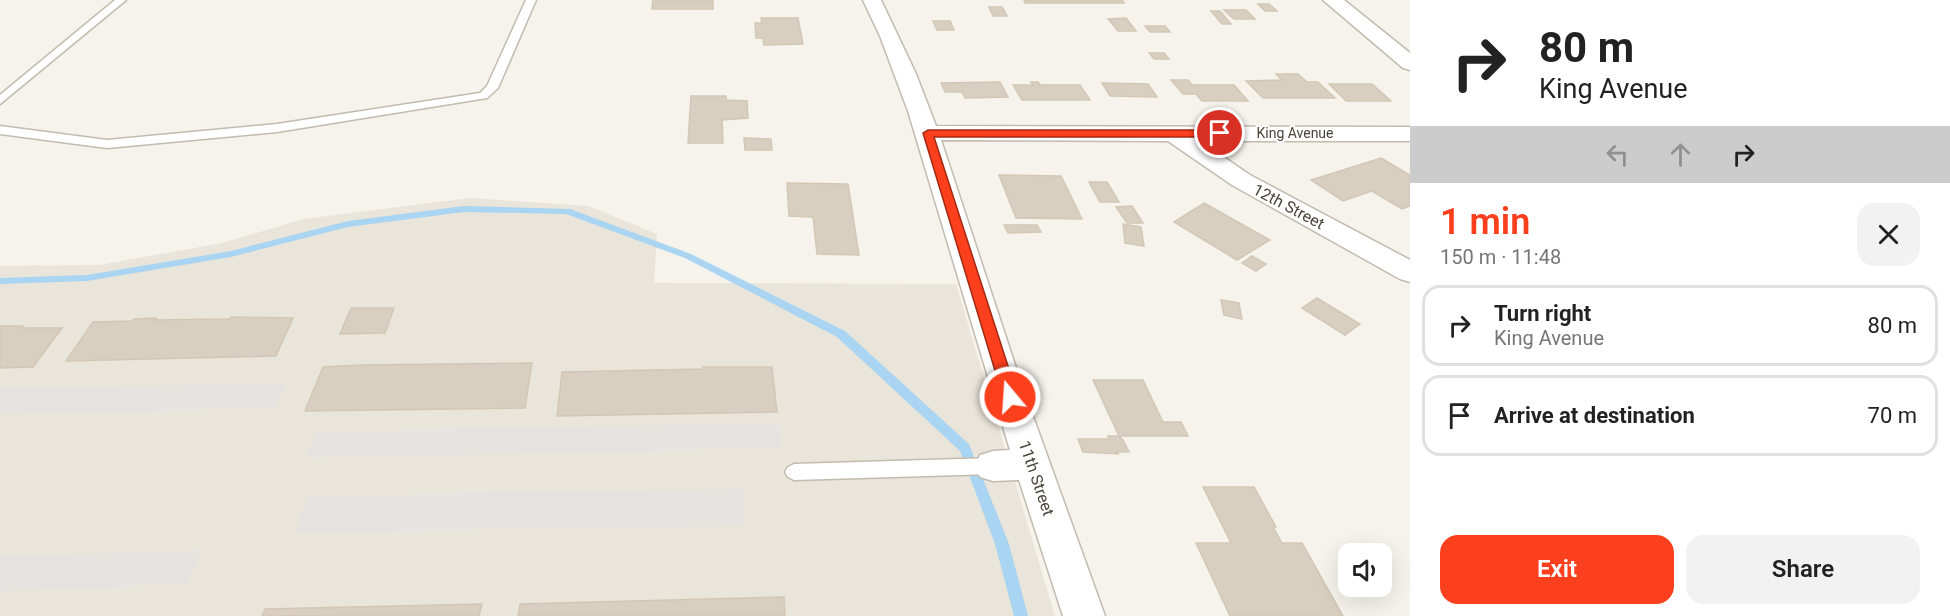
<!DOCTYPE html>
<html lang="en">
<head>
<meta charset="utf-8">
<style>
  body { margin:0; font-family:Roboto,sans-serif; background:#f2f2f2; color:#222; height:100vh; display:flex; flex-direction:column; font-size:22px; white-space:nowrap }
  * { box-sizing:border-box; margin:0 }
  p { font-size:20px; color:#767676 }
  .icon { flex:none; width:33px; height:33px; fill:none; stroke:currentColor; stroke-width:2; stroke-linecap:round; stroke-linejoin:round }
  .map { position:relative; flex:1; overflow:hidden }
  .side { display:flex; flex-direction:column; background:#fff; width:540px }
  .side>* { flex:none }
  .top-card { background:#fff; color:#222; overflow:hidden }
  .fabs { position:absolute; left:1338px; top:543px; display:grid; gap:12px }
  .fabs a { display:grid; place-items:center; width:54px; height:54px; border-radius:12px; background:#fff; box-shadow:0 6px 24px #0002; font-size:30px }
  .pin { position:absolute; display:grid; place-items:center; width:51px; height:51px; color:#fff; margin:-26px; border:3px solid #fff; border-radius:50%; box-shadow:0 2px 6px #0007 }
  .me { position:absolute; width:66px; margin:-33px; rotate:342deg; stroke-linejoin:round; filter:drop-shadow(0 0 4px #0008) }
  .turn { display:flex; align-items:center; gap:21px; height:126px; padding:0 30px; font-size:27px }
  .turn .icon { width:78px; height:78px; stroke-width:2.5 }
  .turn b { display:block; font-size:42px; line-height:51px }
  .lanes { display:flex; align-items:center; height:57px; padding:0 30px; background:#0003; justify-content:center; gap:30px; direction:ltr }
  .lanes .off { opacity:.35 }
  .round { display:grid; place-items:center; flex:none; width:63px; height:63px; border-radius:18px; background:#f2f2f2 }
  .overview { display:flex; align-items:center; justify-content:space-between; height:102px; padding:0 30px }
  h1 { font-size:36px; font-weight:600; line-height:45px; color:#fc3f1d }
  .primary-button { display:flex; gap:12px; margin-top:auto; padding:12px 30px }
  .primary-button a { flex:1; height:69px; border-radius:18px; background:#fc3f1d; color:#fff; font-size:24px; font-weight:600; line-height:69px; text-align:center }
  .primary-button a+a { background:#f2f2f2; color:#222 }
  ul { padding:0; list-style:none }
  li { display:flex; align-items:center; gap:18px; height:81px; margin:0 12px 9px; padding:0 18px; border:3px solid #e0e0e0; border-radius:18px }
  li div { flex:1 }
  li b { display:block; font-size:22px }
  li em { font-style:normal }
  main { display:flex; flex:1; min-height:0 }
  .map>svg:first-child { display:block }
</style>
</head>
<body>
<main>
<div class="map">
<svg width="1410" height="616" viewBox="0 0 1410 616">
  <rect width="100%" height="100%" fill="#f6f3ec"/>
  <path fill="#eae5da" d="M 469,198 L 588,206 L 657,234 L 654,283 L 956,284 L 1055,616 L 0,616 L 0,266 L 99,265 L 222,243 L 304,219 Z"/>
  <g fill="#e5e3e0">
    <path d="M 287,383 L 276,408 L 0,414 L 0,389 Z"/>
    <path d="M 778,423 L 780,448 L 306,458 L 316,432 Z"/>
    <path d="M 744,489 L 746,526 L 295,532 L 308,496 Z"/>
    <path d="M 201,550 L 186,584 L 0,591 L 0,557 Z"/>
  </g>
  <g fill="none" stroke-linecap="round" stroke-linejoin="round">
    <path fill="#a9d4f2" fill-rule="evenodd" d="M 464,206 L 570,209 L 691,254 L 845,331 L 969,444 L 1009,544 L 1028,616 L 1014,616 L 995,544 L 960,451 L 837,337 L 685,258 L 566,214 L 464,212 L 348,227 L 231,257 L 87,281 L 0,284 L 0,278 L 87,275 L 231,251 L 348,221 Z"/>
  </g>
  <g fill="#d8cfc1" stroke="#d3c7b4" stroke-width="1.5">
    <path d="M 653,0 L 713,0 L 713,9 L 652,9 Z"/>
    <path d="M 1024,0 L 1122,0 L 1124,3 L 1025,3 Z"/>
    <path d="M 1258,4 L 1269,4 L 1277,11 L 1265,11 Z"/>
    <path d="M 989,7 L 1002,7 L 1007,16 L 993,16 Z"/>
    <path d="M 1224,10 L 1246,10 L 1255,19 L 1234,19 Z"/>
    <path d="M 1211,11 L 1220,11 L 1231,24 L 1222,24 Z"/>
    <path d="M 761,18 L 798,18 L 803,44 L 764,45 L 763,38 L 756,38 L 755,23 L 762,23 Z"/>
    <path d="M 1126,18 L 1136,31 L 1118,31 L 1108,19 Z"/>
    <path d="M 933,21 L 950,21 L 954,30 L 937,30 Z"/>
    <path d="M 1145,26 L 1165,26 L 1170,32 L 1150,32 Z"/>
    <path d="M 1149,53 L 1164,53 L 1169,59 L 1154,59 Z"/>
    <path d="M 1276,74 L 1298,74 L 1307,82 L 1318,82 L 1335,98 L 1263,98 L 1246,81 L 1282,80 Z"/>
    <path d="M 1171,80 L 1188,80 L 1192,85 L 1234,85 L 1248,101 L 1202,101 L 1196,94 L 1183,94 Z"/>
    <path d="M 1000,82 L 1008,97 L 965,98 L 962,92 L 945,92 L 941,83 Z"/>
    <path d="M 1031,82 L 1038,82 L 1040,85 L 1080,85 L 1090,100 L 1022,100 L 1013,85 L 1033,85 Z"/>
    <path d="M 1102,83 L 1148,84 L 1157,97 L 1110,96 Z"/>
    <path d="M 1329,84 L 1372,84 L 1391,101 L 1346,101 Z"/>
    <path d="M 691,96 L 726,96 L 726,100 L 747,101 L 748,118 L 722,120 L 723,143 L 688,143 Z"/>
    <path d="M 744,138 L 771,139 L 772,150 L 745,150 Z"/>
    <path d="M 1381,158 L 1410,175 L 1410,206 L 1402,209 L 1372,191 L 1343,201 L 1311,180 Z"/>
    <path d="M 999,175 L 1061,176 L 1082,219 L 1016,218 Z"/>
    <path d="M 1089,182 L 1107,182 L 1119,202 L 1100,202 Z"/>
    <path d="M 787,183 L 848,184 L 859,255 L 817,254 L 813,217 L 789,216 Z"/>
    <path d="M 1204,203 L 1270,240 L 1237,260 L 1174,222 Z"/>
    <path d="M 1132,206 L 1143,223 L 1127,223 L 1116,207 Z"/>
    <path d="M 1123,224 L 1141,227 L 1144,246 L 1125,243 Z"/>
    <path d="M 1004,225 L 1037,225 L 1041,232 L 1008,233 Z"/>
    <path d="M 1252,256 L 1266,264 L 1256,271 L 1242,263 Z"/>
    <path d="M 1317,298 L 1360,324 L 1345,335 L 1302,308 Z"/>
    <path d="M 1221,300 L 1239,303 L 1242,319 L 1224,315 Z"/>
    <path d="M 351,308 L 394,308 L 385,333 L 340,334 Z"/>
    <path d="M 231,317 L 293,318 L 276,356 L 66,361 L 93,322 L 132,321 L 134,319 L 156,318 L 154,320 L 230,319 Z"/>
    <path d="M 0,326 L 23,326 L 21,328 L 62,328 L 33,367 L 0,368 Z"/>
    <path d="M 532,363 L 525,408 L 305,411 L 323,367 L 361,365 Z"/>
    <path d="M 703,367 L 772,367 L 777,412 L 557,416 L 562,372 L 703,369 Z"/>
    <path d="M 1093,380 L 1143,380 L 1163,422 L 1181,422 L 1188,436 L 1119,436 Z"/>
    <path d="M 1108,436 L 1119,436 L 1123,440 L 1129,452 L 1116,452 L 1118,454 L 1083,452 L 1078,439 L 1109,439 Z"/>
    <path d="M 1203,487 L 1254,487 L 1276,527 L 1273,527 L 1282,543 L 1302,543 L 1343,616 L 1230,616 L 1196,543 L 1231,543 Z"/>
    <path d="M 784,597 L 785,616 L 518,616 L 520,604 Z"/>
    <path d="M 482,604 L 479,616 L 262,616 L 265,609 Z"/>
  </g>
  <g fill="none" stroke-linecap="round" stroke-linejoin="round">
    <defs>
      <g id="lane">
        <path d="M 115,0 L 126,0 L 0,104 L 0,95 Z"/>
        <path d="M 526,0 L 536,0 L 498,88 L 487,98 L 277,132 L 107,148 L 0,134 L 0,126 L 107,140 L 277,124 L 480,93 L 487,86 Z"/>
        <path d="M 993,458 L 999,461 L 1002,466 L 999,471 L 993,474 L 794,480 L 788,477 L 785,472 L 788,467 L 794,464 Z"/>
      </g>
      <g id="street">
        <path d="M 863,0 L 881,0 L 916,74 L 936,126 L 1410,127 L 1410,141 L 1200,141 L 1250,175 L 1410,260 L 1410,282 L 1400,279 L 1232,185 L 1168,141 L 941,140 L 1021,383 L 1105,616 L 1063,616 L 1019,480 L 993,481 L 980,477 L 975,466 L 980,455 L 993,451 L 1010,450 L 908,111 L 880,36 Z"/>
        <path d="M 1323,0 L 1344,0 L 1410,53 L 1410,70 L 1403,68 Z"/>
      </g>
    </defs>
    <use href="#lane" stroke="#c2bbae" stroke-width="3"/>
    <use href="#street" stroke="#c2bbae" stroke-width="3"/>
    <use href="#lane" fill="#fff" fill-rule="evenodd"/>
    <use href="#street" fill="#fff" fill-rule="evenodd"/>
  </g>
  <path fill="#fc3f1d" stroke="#a42913" stroke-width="1.5" d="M 928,130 L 1220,130 L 1225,133 L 1220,137 L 934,137 L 1018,397 L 1016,401 L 1005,401 L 1003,397 L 923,133 Z"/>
  <g text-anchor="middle" stroke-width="4.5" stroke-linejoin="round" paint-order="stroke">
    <g font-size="14" fill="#4b4439" stroke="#fff">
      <text x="1295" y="138">King Avenue</text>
    </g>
    <g font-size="16" fill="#4b4439" stroke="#fff">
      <text transform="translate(1289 206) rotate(28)" y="6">12th Street</text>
      <text transform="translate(1037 478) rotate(71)" y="6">11th Street</text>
    </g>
  </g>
</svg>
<div class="fabs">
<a><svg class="icon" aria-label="sound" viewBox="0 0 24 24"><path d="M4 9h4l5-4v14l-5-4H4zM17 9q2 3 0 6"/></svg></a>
</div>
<div class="pin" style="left:1220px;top:133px;background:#d93025"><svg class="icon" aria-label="arrive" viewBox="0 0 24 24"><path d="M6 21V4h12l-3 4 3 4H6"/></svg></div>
<svg class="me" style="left:1010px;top:397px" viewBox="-20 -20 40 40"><circle r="17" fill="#fc3f1d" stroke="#fff" stroke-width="3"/><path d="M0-11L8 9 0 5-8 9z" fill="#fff"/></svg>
</div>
<section class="side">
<div class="top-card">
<div class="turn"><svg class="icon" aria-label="right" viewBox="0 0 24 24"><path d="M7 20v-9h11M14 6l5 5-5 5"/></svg><div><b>80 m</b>King Avenue</div></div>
<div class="lanes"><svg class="icon off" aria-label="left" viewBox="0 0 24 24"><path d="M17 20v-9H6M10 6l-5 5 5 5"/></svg><svg class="icon off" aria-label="ahead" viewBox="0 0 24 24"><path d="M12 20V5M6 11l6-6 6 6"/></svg><svg class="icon" aria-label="right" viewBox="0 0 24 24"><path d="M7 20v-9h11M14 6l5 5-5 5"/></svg></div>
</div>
<div class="overview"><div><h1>1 min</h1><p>150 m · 11:48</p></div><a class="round"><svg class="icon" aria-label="close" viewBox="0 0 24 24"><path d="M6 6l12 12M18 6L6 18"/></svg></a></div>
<ul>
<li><svg class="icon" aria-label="right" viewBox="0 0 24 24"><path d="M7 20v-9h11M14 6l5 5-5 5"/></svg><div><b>Turn right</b><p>King Avenue</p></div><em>80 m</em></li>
<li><svg class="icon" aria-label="arrive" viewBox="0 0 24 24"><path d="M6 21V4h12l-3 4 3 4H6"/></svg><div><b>Arrive at destination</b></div><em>70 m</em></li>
</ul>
<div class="primary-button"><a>Exit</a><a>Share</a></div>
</section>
</main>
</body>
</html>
